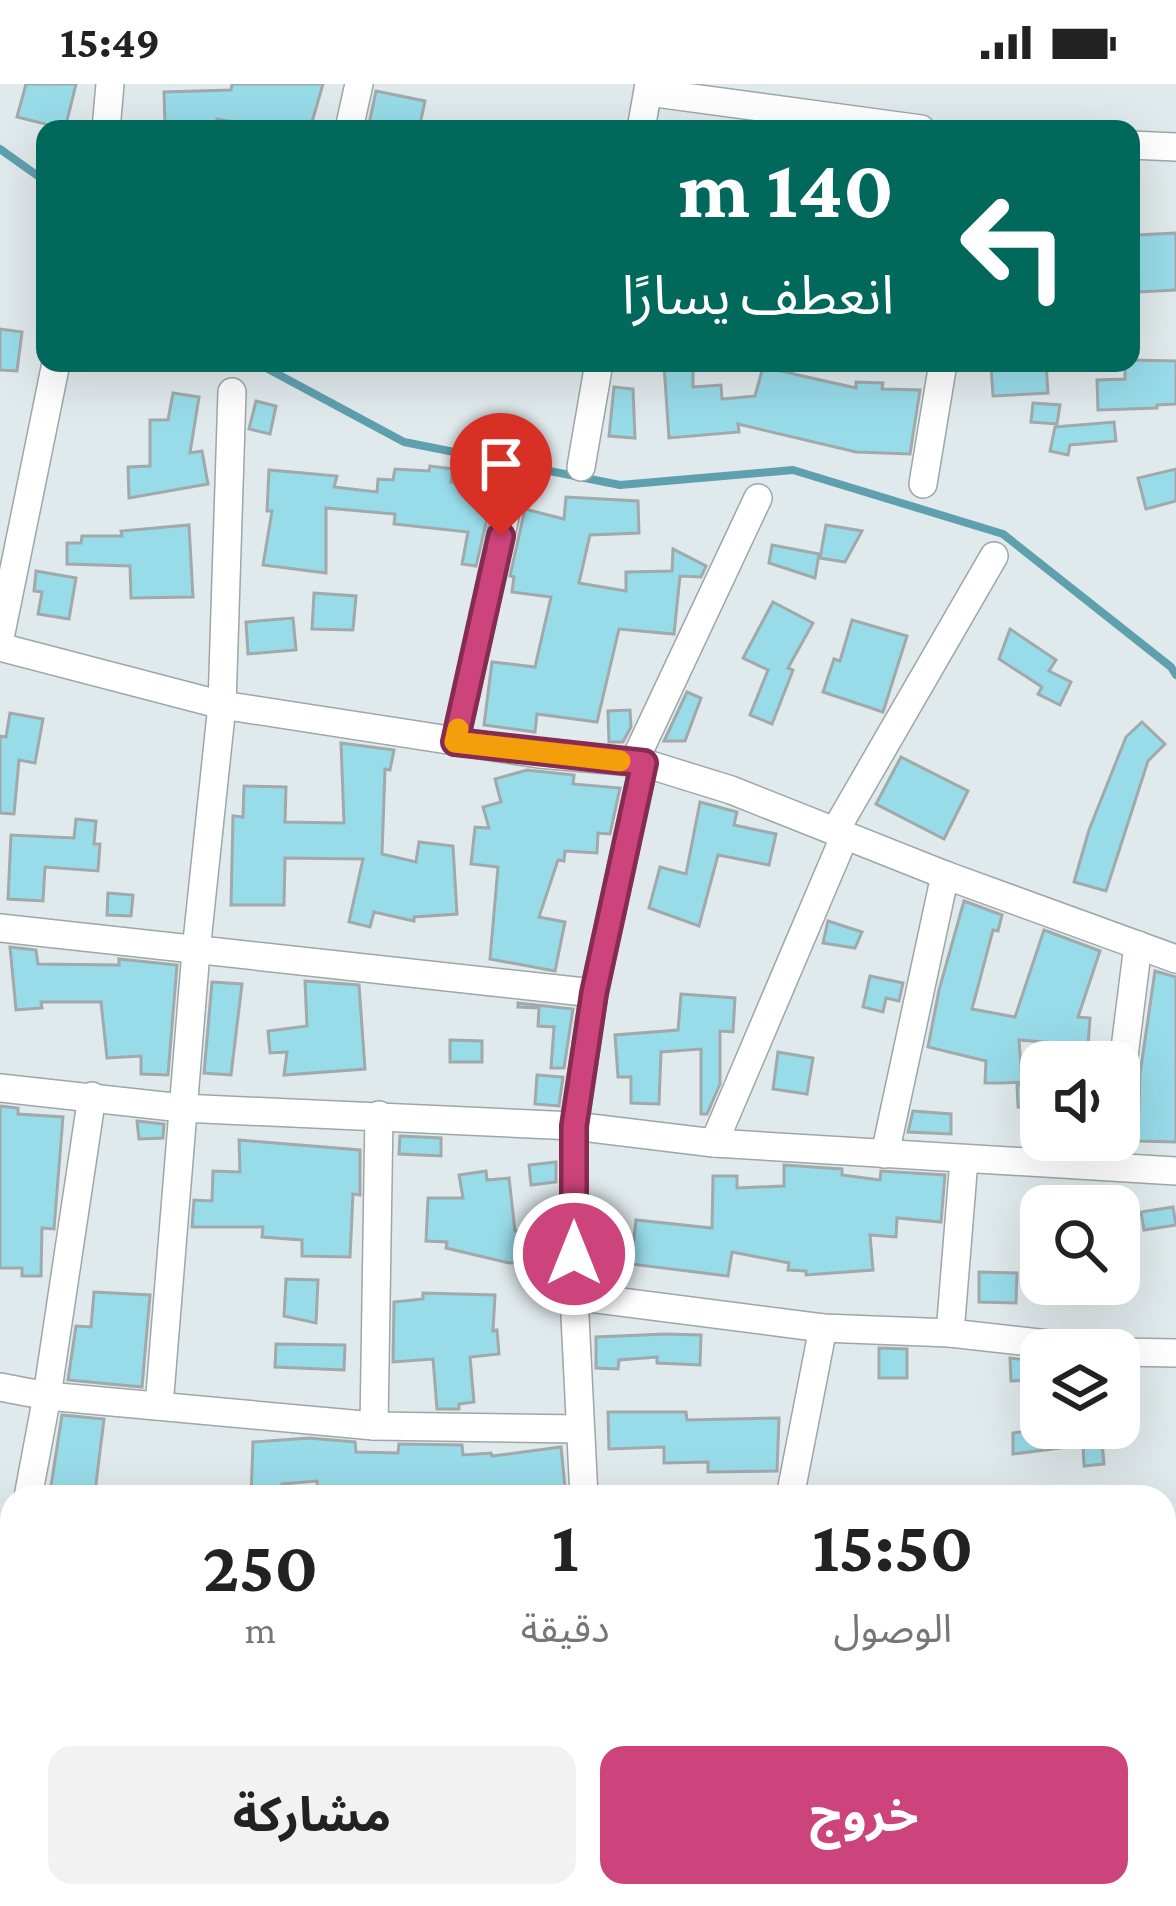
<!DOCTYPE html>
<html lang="ar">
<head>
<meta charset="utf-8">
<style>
  body { margin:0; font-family:"Crimson Pro","Noto Sans Arabic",serif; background:#f2f2f2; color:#222; direction:rtl; height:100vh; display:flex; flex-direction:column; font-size:45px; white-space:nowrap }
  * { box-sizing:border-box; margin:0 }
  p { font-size:39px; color:#767676 }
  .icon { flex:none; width:66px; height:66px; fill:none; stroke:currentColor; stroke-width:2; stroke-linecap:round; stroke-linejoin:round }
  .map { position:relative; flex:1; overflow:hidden; direction:ltr }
  .details { position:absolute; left:0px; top:1401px; width:1176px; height:423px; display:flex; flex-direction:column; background:#fff; border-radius:36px 36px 0 0; box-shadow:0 12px 48px #0002; direction:rtl }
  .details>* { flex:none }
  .banner { position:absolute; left:36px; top:36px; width:1104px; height:252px; border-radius:24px; box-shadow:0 12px 48px #0002; direction:rtl; background:#00695c; color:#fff; overflow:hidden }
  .controls { position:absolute; left:1020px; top:957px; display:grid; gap:24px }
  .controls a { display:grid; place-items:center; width:120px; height:120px; border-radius:24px; background:#fff; box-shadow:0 12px 48px #0002; font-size:60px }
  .pin { position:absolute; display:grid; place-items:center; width:102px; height:102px; color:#fff; margin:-123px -51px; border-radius:50% 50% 50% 0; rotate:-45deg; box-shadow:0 0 12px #0007 }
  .pin .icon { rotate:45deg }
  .me { position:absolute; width:132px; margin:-66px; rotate:0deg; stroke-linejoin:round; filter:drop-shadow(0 0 9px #0008) }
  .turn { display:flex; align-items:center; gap:42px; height:252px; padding:0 48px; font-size:54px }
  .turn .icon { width:156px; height:156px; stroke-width:2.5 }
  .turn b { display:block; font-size:84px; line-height:102px }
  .eta { display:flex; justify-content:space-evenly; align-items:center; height:204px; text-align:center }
  .eta b { font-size:72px; font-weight:700; line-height:84px }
  .button { display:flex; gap:24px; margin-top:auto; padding:24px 48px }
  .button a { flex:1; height:138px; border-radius:24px; background:#cd437b; color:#fff; font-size:48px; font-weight:700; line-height:138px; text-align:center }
  .button a+a { background:#f2f2f2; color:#222 }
  .status { display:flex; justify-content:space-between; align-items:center; height:84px; padding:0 60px; background:#fff; direction:ltr }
  .status svg { height:33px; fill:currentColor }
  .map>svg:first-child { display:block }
</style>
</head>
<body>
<div class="status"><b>15:49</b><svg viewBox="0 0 49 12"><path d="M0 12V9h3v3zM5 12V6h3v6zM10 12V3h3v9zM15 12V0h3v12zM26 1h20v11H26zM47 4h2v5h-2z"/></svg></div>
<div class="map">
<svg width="1176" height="1822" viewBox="0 0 1176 1822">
  <rect width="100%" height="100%" fill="#e0e9eb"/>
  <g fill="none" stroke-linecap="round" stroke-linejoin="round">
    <g stroke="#5fa0ae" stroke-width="8">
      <path d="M 0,65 L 45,97"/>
      <path d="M 257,279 L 404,358 L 620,401 L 793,386 L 1003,450 L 1171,583 L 1176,591"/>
    </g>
  </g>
  <g fill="#98dbe9" stroke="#a1a9ab" stroke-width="3">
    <path d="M 26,0 L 76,0 L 65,45 L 17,33 Z"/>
    <path d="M 232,0 L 323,0 L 310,45 L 275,45 L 217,35 L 217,40 L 165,41 L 164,8 L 231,6 Z"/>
    <path d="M 376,7 L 425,17 L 419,45 L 368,45 Z"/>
    <path d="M 1176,149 L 1176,206 L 1139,208 L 1137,151 Z"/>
    <path d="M 0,245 L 22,248 L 17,287 L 0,286 Z"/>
    <path d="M 1131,276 L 1176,277 L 1176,320 L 1157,321 L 1157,324 L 1098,326 L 1097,296 L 1125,295 L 1125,279 Z"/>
    <path d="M 1022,279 L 1046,279 L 1048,309 L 993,312 L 991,281 Z"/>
    <path d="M 664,281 L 693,281 L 693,303 L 721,301 L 722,315 L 755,312 L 763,283 L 856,304 L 856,298 L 883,299 L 882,305 L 920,306 L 910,370 L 856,368 L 738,340 L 739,348 L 669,354 Z"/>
    <path d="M 614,303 L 633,305 L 635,354 L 609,352 Z"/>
    <path d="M 173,309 L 199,313 L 190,369 L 202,367 L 208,400 L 129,414 L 128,383 L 150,382 L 150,336 L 168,336 Z"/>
    <path d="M 256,317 L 276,322 L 270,350 L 249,345 Z"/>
    <path d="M 1033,319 L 1060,321 L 1057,340 L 1031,338 Z"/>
    <path d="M 1114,338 L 1116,357 L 1070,361 L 1068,371 L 1050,367 L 1055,343 Z"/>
    <path d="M 430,382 L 453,385 L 451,398 L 495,401 L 476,482 L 462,480 L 468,448 L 394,440 L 395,430 L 326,424 L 326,489 L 263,481 L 272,427 L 267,427 L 269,386 L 337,392 L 334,403 L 377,408 L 378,395 L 393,396 L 395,385 L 429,387 Z"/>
    <path d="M 1176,385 L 1176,417 L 1146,425 L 1138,394 Z"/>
    <path d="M 566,413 L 638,417 L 639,449 L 590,451 L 579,499 L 626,507 L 626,488 L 672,487 L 673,465 L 706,482 L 701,493 L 680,492 L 674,550 L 619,545 L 597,638 L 537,630 L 535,648 L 484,641 L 492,578 L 535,583 L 551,513 L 512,508 L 514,493 L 510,492 L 525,425 L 564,435 Z"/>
    <path d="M 189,441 L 193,513 L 131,514 L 130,482 L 67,480 L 67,459 L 81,459 L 82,452 L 122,452 L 121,447 Z"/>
    <path d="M 826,441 L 862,447 L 845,478 L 820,474 Z"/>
    <path d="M 772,461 L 819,470 L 815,494 L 769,479 Z"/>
    <path d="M 36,487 L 76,494 L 69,535 L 38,530 L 42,508 L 34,507 Z"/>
    <path d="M 314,509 L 356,512 L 353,546 L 312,545 Z"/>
    <path d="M 773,518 L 813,539 L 788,584 L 793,586 L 772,640 L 750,631 L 768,586 L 743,574 Z"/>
    <path d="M 293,534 L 296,566 L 248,570 L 246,538 Z"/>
    <path d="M 852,536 L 907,552 L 883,628 L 823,608 L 834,575 L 840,577 Z"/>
    <path d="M 1010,545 L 1056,576 L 1049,587 L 1071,598 L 1060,621 L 1038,610 L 1042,603 L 999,575 Z"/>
    <path d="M 687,608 L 701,614 L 685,657 L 664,657 Z"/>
    <path d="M 630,626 L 631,643 L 623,658 L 609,658 L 608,627 Z"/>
    <path d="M 10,629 L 43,635 L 35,679 L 19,676 L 14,730 L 0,729 L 0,652 L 6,653 Z"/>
    <path d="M 1142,638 L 1165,660 L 1148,677 L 1106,807 L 1074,798 L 1089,746 L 1126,653 Z"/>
    <path d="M 341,659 L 394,666 L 390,686 L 385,685 L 382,770 L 416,778 L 419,758 L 453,762 L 457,830 L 414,833 L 414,837 L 374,828 L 370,843 L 349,838 L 363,775 L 285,774 L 284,821 L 231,821 L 233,732 L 243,733 L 244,702 L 286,703 L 285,738 L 344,739 Z"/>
    <path d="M 901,673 L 968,707 L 944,755 L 876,720 Z"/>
    <path d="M 527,686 L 574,691 L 573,700 L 620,704 L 610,750 L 598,749 L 597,769 L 565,767 L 564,777 L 558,776 L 539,833 L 565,838 L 555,887 L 490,875 L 498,783 L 471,780 L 475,743 L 489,744 L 483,723 L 501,718 L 495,695 Z"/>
    <path d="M 700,718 L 737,728 L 734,741 L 776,750 L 769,781 L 718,771 L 699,842 L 649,824 L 660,783 L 686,790 Z"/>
    <path d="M 76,735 L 96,737 L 94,760 L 100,760 L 98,787 L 45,783 L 43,817 L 8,815 L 11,751 L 74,754 Z"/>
    <path d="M 108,809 L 133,811 L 131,832 L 107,831 Z"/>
    <path d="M 964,817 L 1002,831 L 998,847 L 993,846 L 972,925 L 1015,933 L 1044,846 L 1100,867 L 1078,933 L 1090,934 L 1088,962 L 1019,956 L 1022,998 L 1003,999 L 985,999 L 986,977 L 928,963 L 939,906 Z"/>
    <path d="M 828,837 L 862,848 L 855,864 L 823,859 Z"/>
    <path d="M 10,863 L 36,866 L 38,880 L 119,881 L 119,875 L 177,881 L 168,991 L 141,990 L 141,972 L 107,974 L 101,918 L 41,918 L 42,924 L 16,926 Z"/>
    <path d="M 1155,887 L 1176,893 L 1176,1058 L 1138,1057 L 1140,990 Z"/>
    <path d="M 870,892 L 903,899 L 899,917 L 886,914 L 883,928 L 863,923 Z"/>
    <path d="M 305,897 L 359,901 L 365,985 L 284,991 L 287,968 L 270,969 L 268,947 L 307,942 Z"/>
    <path d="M 212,898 L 242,900 L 231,991 L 204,989 Z"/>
    <path d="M 681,910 L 735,914 L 733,948 L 720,947 L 720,1000 L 707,1030 L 701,1030 L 701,965 L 661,968 L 659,1020 L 631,1019 L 631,993 L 618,993 L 615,951 L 678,946 Z"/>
    <path d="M 518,919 L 573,925 L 564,984 L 551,984 L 554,943 L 538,942 L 539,924 L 518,923 Z"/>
    <path d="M 450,956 L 482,957 L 482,978 L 450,978 Z"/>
    <path d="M 778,968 L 813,974 L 807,1010 L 773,1005 Z"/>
    <path d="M 537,991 L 563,993 L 559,1022 L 535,1020 Z"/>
    <path d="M 1041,999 L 1041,1021 L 1018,1023 L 1017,1001 Z"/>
    <path d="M 0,1022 L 18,1024 L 18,1030 L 63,1033 L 54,1145 L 42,1144 L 41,1192 L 22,1192 L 22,1184 L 0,1184 Z"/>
    <path d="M 913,1027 L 951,1030 L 951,1050 L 908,1048 Z"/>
    <path d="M 137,1037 L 164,1040 L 163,1054 L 139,1055 Z"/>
    <path d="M 400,1052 L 441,1054 L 441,1072 L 399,1070 Z"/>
    <path d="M 239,1056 L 360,1066 L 360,1111 L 353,1110 L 350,1173 L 302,1172 L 302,1156 L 262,1153 L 263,1143 L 192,1143 L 194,1116 L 212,1117 L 213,1087 L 240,1088 Z"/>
    <path d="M 556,1078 L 556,1098 L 531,1101 L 529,1081 Z"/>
    <path d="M 784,1081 L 842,1085 L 842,1091 L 880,1096 L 881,1087 L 945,1091 L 941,1138 L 897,1134 L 896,1153 L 870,1151 L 873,1186 L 806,1191 L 806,1187 L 788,1186 L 789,1179 L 732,1168 L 728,1192 L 631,1180 L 636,1136 L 712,1144 L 713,1092 L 737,1092 L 737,1104 L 784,1102 Z"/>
    <path d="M 486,1087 L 487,1096 L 509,1094 L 515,1147 L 556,1144 L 556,1177 L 509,1179 L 446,1164 L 447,1158 L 426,1157 L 428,1114 L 463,1114 L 459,1091 Z"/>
    <path d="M 1173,1123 L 1176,1141 L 1144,1146 L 1141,1128 Z"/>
    <path d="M 979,1188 L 1017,1189 L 1016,1219 L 979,1218 Z"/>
    <path d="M 286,1195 L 318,1196 L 316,1239 L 284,1232 Z"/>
    <path d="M 94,1208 L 150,1211 L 142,1303 L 68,1296 L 76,1242 L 91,1243 Z"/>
    <path d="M 423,1209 L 495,1211 L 493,1247 L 497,1246 L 499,1270 L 470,1273 L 474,1318 L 459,1320 L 459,1325 L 437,1325 L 433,1275 L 393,1278 L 394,1218 L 423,1215 Z"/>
    <path d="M 666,1250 L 701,1251 L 700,1281 L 657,1279 L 657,1273 L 619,1276 L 618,1285 L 596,1284 L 596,1253 Z"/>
    <path d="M 276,1260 L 345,1261 L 344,1286 L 275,1283 Z"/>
    <path d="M 879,1264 L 907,1265 L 907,1294 L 879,1294 Z"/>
    <path d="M 1010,1274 L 1035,1277 L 1035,1296 L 1011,1297 Z"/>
    <path d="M 608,1328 L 686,1328 L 687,1336 L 779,1334 L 777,1387 L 708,1388 L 708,1378 L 664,1379 L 664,1363 L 609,1365 Z"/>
    <path d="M 62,1331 L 104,1335 L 95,1408 L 51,1402 Z"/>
    <path d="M 1045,1344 L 1120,1344 L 1121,1354 L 1102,1358 L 1104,1380 L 1084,1382 L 1083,1361 L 1013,1370 L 1013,1349 Z"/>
    <path d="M 309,1354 L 355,1358 L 356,1368 L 398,1369 L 399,1360 L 462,1361 L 463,1371 L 491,1369 L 492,1372 L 561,1363 L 566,1413 L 400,1413 L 376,1410 L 376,1403 L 318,1408 L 317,1397 L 282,1400 L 278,1413 L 251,1413 L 253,1358 Z"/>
  </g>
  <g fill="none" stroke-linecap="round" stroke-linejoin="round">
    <defs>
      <g id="minor">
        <path d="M 648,8 L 921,45"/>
        <path d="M 106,45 L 110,0"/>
        <path d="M 349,45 L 359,0"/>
        <path d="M 641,45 L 649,0"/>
        <path d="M 1131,61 L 1176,63"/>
        <path d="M 581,383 L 599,279"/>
        <path d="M 923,400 L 943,279"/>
        <path d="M 0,554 L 56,279"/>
        <path d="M 0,563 L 222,621 L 539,670 L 644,679 L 731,706 L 945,791 L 1176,875"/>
        <path d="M 455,658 L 510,410"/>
        <path d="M 634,678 L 758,414"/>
        <path d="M 835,747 L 994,472"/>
        <path d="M 0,844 L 594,909"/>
        <path d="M 0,1004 L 182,1024 L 574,1042 L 714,1059 L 1176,1087"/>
        <path d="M 1119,1012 L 1138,861"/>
        <path d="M 714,1059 L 845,751"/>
        <path d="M 885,1070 L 945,791"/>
        <path d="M 574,1212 L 823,1244 L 950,1249 L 1102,1266"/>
        <path d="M 950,1249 L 964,1076"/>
        <path d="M 1119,1268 L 1176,1269"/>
        <path d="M 0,1303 L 47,1312 L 374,1342 L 579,1345"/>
        <path d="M 159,1322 L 196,867 L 222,621 L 232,308"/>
        <path d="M 374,1342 L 379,1031"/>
        <path d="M 28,1413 L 47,1312 L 92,1012"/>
        <path d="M 584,1413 L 574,1212 L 574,1042 L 594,909 L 644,679"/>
        <path d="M 790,1413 L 823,1244"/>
        <path d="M 0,1553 L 12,1492"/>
        <path d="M 0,1726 L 12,1729"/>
        <path d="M 280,1812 L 311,1822"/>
        <path d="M 1134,1812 L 1175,1822"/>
        <path d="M 381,1822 L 384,1812"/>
        <path d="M 700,1822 L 715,1815 L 737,1822"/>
        <path d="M 819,1822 L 821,1812"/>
      </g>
      <g id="tertiary">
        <path d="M 1164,1558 L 1176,1557"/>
        <path d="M 0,1574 L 12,1574"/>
      </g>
    </defs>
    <use href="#minor" stroke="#9da6a8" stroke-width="30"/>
    <use href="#tertiary" stroke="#9da6a8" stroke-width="39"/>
    <use href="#minor" stroke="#fff" stroke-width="27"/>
    <use href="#tertiary" stroke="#fff" stroke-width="36"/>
  </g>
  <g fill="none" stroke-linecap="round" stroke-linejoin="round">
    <defs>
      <path id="route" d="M 501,452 L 455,658 L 644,679 L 594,909 L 574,1042 L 574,1170"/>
    </defs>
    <use href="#route" stroke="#852c50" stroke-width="30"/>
    <use href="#route" stroke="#cd437b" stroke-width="21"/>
    <path stroke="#f59e0b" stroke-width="21" d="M 458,645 L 455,658 L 620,677"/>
  </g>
</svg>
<div class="controls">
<a><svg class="icon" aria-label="sound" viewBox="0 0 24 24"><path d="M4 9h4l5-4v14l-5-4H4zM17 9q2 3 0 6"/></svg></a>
<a><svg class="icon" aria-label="search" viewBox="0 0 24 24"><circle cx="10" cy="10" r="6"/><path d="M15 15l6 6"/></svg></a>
<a><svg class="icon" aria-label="layers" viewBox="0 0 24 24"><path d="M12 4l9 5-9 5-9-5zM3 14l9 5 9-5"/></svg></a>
</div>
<div class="pin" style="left:501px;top:452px;background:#d93025"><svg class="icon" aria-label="arrive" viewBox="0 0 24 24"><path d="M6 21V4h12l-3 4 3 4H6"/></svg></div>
<svg class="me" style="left:574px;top:1170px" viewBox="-20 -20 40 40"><circle r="17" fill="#cd437b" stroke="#fff" stroke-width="3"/><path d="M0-11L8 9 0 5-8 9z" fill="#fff"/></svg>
<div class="banner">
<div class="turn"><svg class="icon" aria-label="left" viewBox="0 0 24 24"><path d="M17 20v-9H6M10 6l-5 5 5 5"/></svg><div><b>140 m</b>انعطف يسارًا</div></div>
</div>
<section class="details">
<div class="eta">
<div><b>15:50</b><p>الوصول</p></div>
<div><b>1</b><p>دقيقة</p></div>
<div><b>250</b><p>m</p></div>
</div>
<div class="button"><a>خروج</a><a>مشاركة</a></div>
</section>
</div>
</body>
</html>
